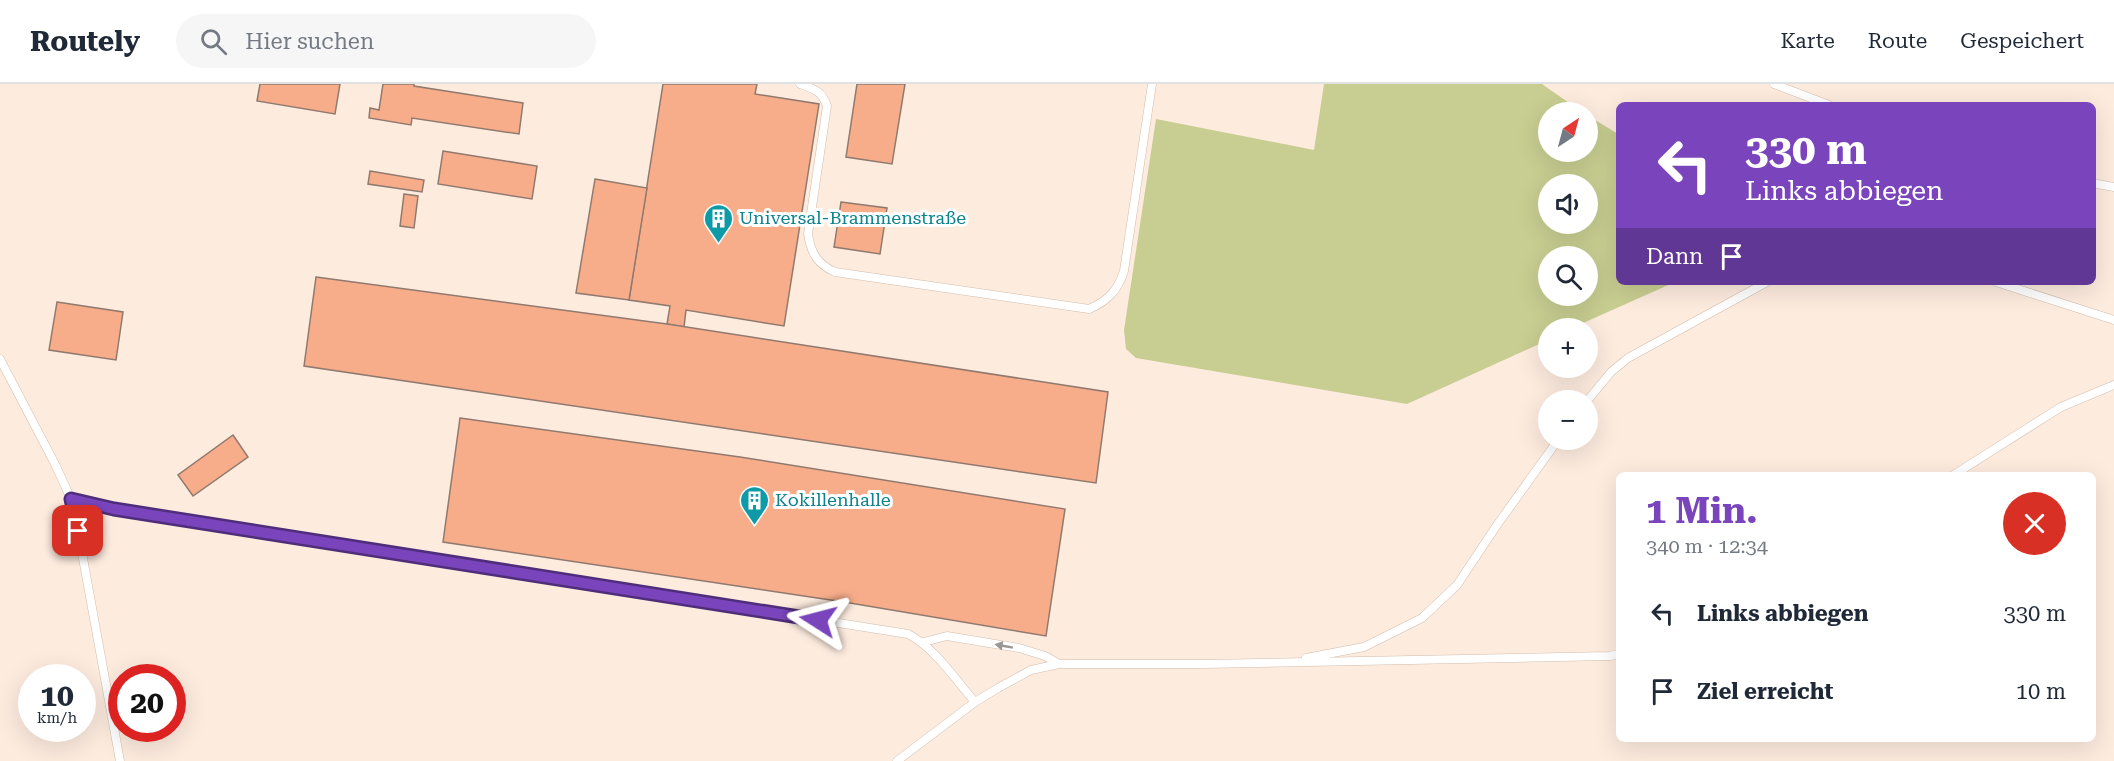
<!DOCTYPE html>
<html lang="de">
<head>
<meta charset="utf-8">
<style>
  body { margin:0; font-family:"Roboto Serif",serif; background:#f6f6f7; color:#1f2937; height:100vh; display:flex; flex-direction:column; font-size:22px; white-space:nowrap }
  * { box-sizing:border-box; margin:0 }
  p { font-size:20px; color:#747a83 }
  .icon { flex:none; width:33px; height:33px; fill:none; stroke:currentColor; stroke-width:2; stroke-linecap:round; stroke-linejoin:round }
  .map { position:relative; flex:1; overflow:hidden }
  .panel { position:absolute; left:1616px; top:388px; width:480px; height:270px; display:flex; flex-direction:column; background:#fff; border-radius:9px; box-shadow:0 6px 24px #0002 }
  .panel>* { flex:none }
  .banner { position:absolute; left:1616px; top:18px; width:480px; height:183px; border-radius:9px; box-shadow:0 6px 24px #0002; background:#7a45bc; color:#fff; overflow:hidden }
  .needle { width:39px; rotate:36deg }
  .buttons { position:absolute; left:1538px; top:18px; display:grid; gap:12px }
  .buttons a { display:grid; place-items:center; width:60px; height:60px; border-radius:50%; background:#fff; box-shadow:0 6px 24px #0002; font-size:30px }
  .speed { position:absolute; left:18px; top:580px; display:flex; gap:12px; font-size:30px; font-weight:700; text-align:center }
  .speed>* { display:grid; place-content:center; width:78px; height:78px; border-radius:50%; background:#fff; box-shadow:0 6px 24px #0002; line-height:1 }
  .speed small { font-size:15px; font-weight:400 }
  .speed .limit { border:9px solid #d22; background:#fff; color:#111 }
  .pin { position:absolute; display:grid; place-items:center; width:51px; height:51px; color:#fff; margin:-26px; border-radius:12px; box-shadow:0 3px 9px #0006 }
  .me { position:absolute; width:66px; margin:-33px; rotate:279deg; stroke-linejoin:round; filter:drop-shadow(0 0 4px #0008) }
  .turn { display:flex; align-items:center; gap:21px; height:126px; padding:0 30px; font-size:27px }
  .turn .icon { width:78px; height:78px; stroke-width:2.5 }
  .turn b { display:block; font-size:42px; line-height:51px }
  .then { display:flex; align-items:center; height:57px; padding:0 30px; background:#0003; gap:12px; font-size:22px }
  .round { display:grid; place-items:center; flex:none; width:63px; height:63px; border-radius:32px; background:#f6f6f7 }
  .summary { display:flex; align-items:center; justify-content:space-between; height:102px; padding:0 30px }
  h1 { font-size:36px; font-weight:700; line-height:45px; color:#7a45bc }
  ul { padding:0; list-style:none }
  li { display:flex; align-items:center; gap:18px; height:78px; padding:0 30px }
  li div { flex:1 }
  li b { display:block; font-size:22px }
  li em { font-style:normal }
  header { display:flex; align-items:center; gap:36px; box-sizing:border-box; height:84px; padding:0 30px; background:#fff; border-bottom:2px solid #e0e1e3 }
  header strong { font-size:28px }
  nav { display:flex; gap:33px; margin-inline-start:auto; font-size:21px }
  .search { width:420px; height:54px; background:#f6f6f7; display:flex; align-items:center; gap:15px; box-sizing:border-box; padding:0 21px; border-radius:33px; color:#747a83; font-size:22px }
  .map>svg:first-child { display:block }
</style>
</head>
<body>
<header>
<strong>Routely</strong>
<div class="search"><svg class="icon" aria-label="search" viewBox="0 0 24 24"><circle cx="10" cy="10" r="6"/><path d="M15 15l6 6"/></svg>Hier suchen</div>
<nav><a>Karte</a><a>Route</a><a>Gespeichert</a></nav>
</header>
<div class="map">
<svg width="2114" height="677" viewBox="0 0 2114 677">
  <rect width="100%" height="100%" fill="#fdebde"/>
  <path fill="#c8ce91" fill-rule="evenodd" d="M 1324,0 L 1542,0 L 1582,28 L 1548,28 L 1548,68 L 1587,68 L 1587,31 L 1618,50 L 1618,198 L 1675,198 L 1572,244 L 1548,244 L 1548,256 L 1407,320 L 1136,274 L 1126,265 L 1124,246 L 1156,35 L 1314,66 ZM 1587,100 L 1587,140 L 1548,140 L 1548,100 ZM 1587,172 L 1587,212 L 1548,212 L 1548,172 Z"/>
  <g fill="#f8ad8a" stroke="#90796e" stroke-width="1.5">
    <path d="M 260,0 L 340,0 L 335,30 L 257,17 Z"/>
    <path d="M 383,0 L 414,0 L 414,2 L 523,19 L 519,50 L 412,34 L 411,41 L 369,34 L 370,24 L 379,26 Z"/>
    <path d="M 663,0 L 757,0 L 755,10 L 819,20 L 784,242 L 686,226 L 684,243 L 667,240 L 670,222 L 629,216 Z"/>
    <path d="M 857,0 L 905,0 L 892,80 L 846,73 Z"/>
    <path d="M 443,67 L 537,82 L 532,115 L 438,100 Z"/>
    <path d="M 370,87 L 424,96 L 422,108 L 368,100 Z"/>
    <path d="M 595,95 L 647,104 L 629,216 L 576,209 Z"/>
    <path d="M 404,110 L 418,112 L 414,144 L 400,142 Z"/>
    <path d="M 841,118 L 887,124 L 880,170 L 834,163 Z"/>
    <path d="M 316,193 L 667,240 L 1108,308 L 1096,399 L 304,282 Z"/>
    <path d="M 57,218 L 123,228 L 116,276 L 49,266 Z"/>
    <path d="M 460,334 L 740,373 L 1065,425 L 1046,552 L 844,518 L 443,458 Z"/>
    <path d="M 233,351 L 248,373 L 193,412 L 178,391 Z"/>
  </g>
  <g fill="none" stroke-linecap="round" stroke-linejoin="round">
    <defs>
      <g id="service">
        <path d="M 800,0 C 814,5 822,7 827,22 L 808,150 C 811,169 817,180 835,188 L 1089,225 C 1108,217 1118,206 1124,187 L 1152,0"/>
        <path d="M 1774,0 L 1829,21"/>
        <path d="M 2092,99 L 2114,103"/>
        <path d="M 1996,198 L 2114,236"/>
        <path d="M 0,275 L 55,380 L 71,415 L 78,447 L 120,677"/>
        <path d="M 1587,317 L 1611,288 L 1628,274 L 1767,198"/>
        <path d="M 1952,392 L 2061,323 L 2114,301"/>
        <path d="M 71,415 L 93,421 L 908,550 C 936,565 954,594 975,618"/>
        <path d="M 924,558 L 947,552 L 1019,564 L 1045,572 L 1059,580"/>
        <path d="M 1306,574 L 1364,563 L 1422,534 L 1457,501 L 1497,441 L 1558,356"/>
        <path d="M 897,677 L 975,618 L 998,604 L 1031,586 L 1059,580 L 1203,580 L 1610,572 L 1618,570"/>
      </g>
    </defs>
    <use href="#service" stroke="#d2bdac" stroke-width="9"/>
    <use href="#service" stroke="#fff" stroke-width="8"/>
  </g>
  <defs><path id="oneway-solid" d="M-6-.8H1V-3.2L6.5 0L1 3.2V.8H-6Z" transform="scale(1.5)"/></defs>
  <use fill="#999693" href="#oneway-solid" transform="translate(1004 562) rotate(-170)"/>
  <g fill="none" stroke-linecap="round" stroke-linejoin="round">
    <defs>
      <path id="route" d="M 78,447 L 71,415 L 114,425 L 818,536"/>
    </defs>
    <use href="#route" stroke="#4f2d7a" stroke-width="15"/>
    <use href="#route" stroke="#7a45bc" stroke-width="10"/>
  </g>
  <defs>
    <symbol id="building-pin" viewBox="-11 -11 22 30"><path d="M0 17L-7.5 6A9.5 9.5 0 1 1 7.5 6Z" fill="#0f9aa8" stroke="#fff"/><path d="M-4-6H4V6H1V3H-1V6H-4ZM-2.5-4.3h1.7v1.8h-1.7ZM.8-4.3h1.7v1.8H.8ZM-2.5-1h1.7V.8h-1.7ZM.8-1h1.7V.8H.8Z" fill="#fff"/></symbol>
  </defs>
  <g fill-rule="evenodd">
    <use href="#building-pin" x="702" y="118" width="33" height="45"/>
    <use href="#building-pin" x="738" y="400" width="33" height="45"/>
  </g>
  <g text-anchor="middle" stroke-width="6" stroke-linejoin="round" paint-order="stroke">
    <g font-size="18" fill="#0d838f" stroke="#fff" text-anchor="start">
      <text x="739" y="140">Universal-Brammenstraße</text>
      <text x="775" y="422">Kokillenhalle</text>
    </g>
  </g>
</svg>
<div class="buttons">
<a><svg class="needle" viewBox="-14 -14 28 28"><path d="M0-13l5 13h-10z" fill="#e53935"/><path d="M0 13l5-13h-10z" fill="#747a83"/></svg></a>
<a><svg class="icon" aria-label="sound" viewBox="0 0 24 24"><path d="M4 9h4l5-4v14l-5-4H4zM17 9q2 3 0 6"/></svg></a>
<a><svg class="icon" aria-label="search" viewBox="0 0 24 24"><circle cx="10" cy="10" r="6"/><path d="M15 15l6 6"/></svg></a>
<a>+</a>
<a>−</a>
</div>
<div class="speed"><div>10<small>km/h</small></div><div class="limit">20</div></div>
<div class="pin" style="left:78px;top:447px;background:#d93025"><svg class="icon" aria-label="arrive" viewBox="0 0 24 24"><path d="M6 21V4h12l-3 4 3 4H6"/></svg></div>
<svg class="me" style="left:818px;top:536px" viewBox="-20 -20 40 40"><path d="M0-17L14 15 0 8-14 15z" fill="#7a45bc" stroke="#fff" stroke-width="4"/></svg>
<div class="banner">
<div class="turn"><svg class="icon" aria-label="left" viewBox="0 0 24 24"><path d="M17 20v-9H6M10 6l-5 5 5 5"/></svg><div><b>330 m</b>Links abbiegen</div></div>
<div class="then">Dann<svg class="icon" aria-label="arrive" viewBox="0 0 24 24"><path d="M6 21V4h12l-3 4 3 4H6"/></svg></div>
</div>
<section class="panel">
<div class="summary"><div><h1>1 Min.</h1><p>340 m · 12:34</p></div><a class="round" style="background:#d93025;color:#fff"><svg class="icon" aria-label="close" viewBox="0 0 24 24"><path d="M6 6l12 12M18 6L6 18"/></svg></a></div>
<ul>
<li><svg class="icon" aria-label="left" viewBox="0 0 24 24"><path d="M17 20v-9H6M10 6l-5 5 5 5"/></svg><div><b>Links abbiegen</b></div><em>330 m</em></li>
<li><svg class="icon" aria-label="arrive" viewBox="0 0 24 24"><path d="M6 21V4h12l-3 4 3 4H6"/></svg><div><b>Ziel erreicht</b></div><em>10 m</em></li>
</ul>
</section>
</div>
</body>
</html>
